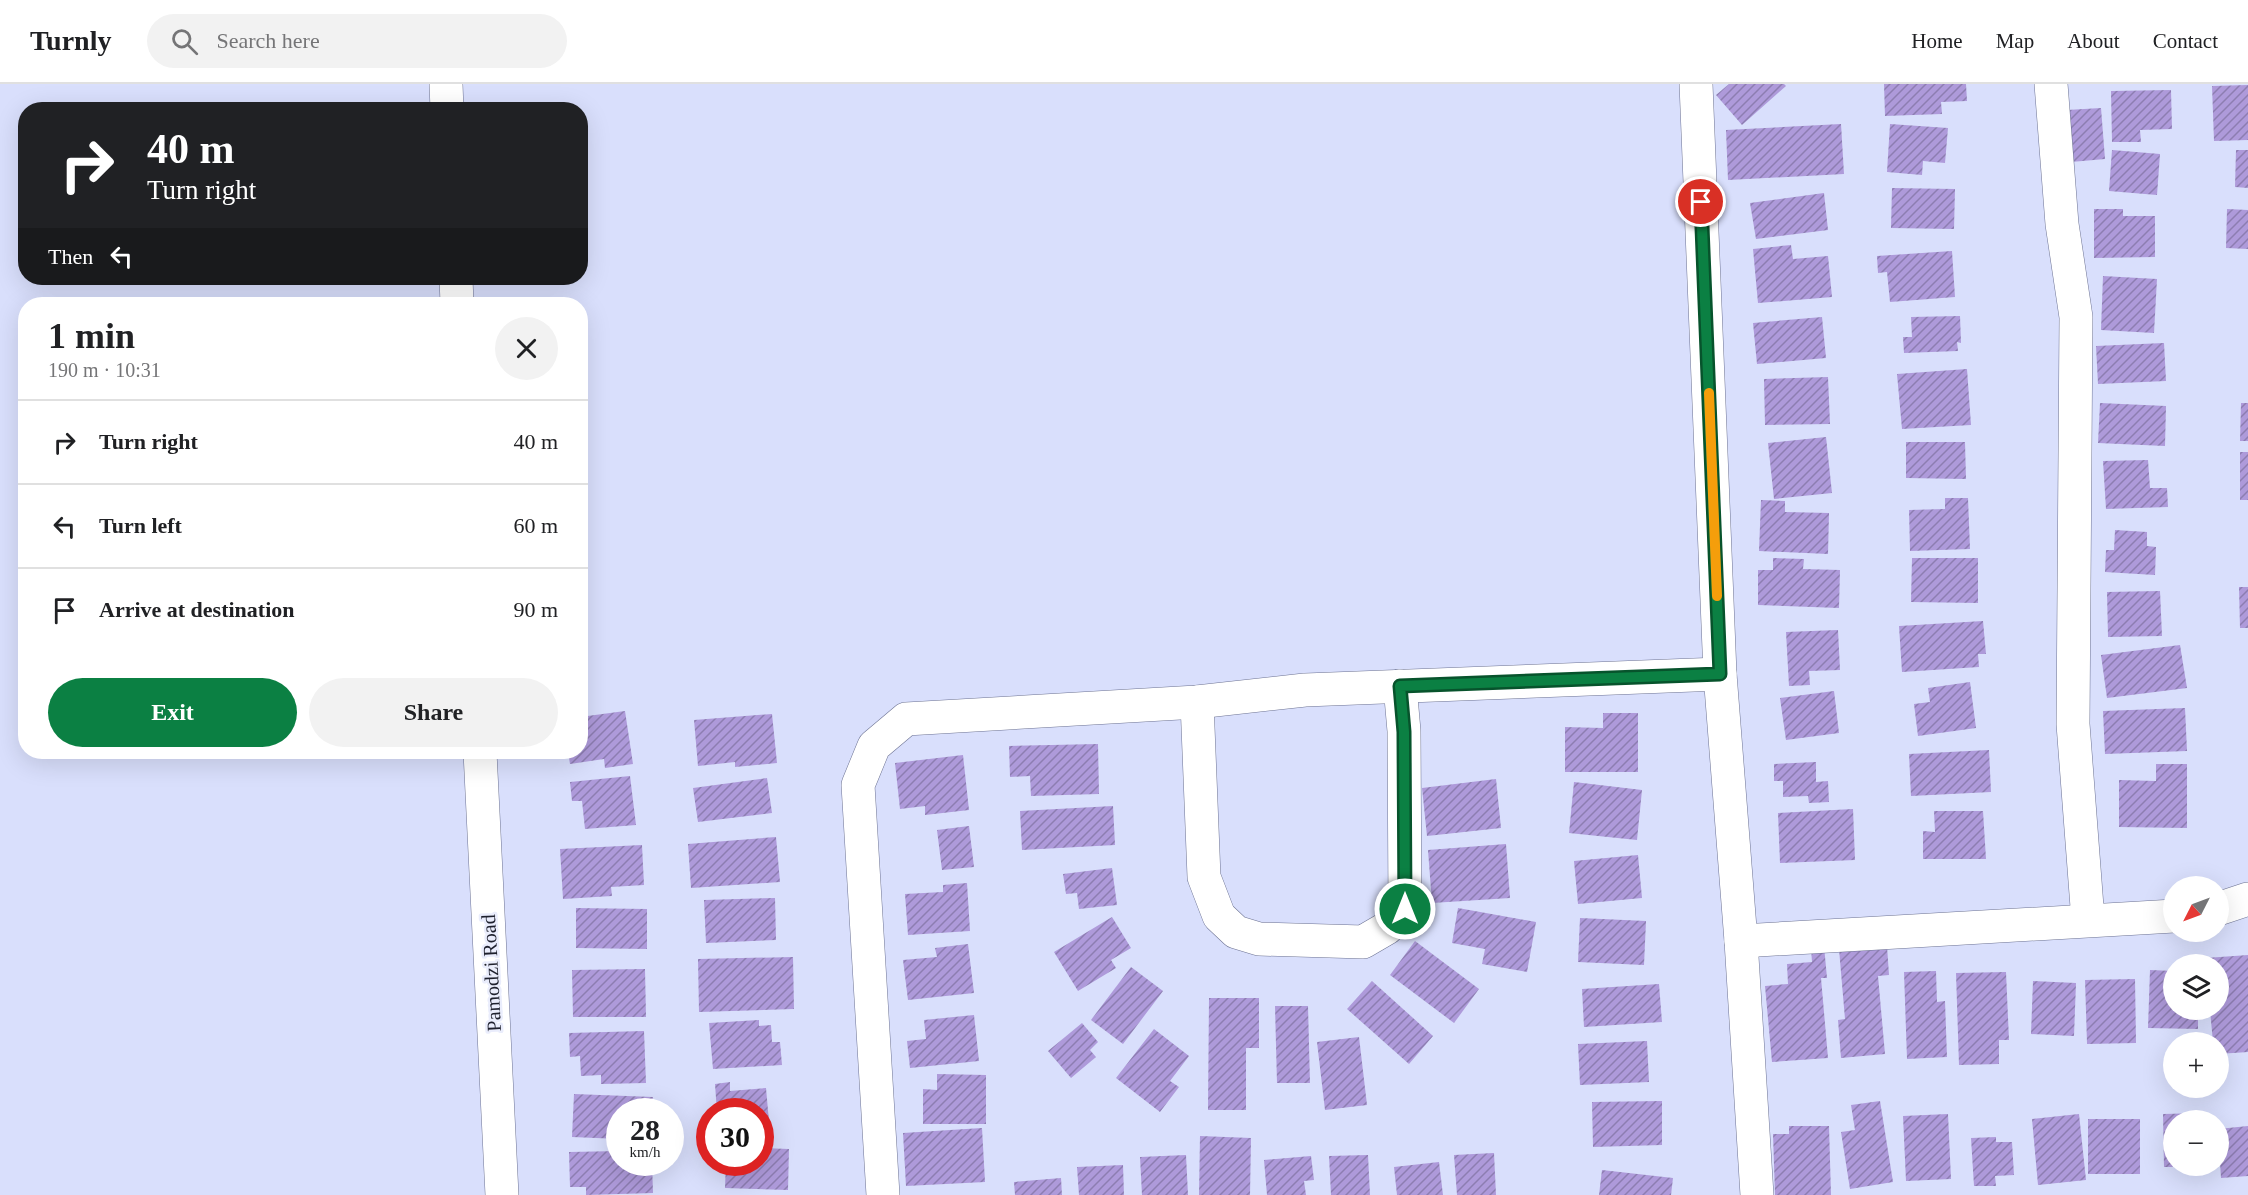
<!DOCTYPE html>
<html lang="en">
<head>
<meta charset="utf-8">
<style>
  body { margin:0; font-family:Georgia,serif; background:#f2f2f2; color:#202124; height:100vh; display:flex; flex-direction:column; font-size:22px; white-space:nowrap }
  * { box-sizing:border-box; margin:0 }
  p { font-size:20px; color:#757577 }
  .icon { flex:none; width:33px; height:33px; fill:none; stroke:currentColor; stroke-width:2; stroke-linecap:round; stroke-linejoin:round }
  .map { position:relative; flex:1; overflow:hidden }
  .drawer { position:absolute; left:18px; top:213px; width:570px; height:462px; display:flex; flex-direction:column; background:#fff; border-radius:24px; box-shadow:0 6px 24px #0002 }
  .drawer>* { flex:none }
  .top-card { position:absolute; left:18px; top:18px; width:570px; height:183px; border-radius:24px; box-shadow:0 6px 24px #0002; background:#202124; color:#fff; overflow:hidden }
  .needle { width:39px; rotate:228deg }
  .controls { position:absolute; left:2163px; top:792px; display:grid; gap:12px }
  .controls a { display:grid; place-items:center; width:66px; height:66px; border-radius:50%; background:#fff; box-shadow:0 6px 24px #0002; font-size:30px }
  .speed { position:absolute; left:606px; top:1014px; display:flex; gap:12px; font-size:30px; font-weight:700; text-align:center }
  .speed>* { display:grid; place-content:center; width:78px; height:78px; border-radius:50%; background:#fff; box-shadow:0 6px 24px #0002; line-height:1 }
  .speed small { font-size:15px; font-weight:400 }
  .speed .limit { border:9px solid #d22; background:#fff; color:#111 }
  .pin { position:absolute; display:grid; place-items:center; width:51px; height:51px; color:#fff; margin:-26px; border:3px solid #fff; border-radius:50%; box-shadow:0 2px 6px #0007 }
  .me { position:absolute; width:66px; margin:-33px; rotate:0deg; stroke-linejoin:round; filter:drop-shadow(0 0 4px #0008) }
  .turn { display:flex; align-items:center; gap:21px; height:126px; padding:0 30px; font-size:27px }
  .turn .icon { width:78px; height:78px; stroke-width:2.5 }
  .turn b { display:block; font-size:42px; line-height:51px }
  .then { display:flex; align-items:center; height:57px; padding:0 30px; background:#0003; gap:12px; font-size:22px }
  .round { display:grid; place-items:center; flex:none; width:63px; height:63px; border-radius:32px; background:#f2f2f2 }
  .head { display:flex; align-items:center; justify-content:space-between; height:102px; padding:0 30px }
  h1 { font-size:36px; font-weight:700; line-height:45px }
  .primary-button { display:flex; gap:12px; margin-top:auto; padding:12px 30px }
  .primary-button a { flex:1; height:69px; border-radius:36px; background:#0b8043; color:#fff; font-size:24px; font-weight:700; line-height:69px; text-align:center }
  .primary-button a+a { background:#f2f2f2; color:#202124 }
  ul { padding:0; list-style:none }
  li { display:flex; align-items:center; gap:18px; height:84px; padding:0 30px; border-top:2px solid #e0e0e0 }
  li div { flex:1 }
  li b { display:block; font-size:22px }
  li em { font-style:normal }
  header { display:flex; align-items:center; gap:36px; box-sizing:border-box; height:84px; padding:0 30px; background:#fff; border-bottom:2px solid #e0e0e0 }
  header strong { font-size:28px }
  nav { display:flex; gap:33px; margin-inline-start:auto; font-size:21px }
  .search { width:420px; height:54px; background:#f2f2f2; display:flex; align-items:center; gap:15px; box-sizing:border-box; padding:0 21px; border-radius:33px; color:#757577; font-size:22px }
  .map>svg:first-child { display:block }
</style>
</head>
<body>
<header>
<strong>Turnly</strong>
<div class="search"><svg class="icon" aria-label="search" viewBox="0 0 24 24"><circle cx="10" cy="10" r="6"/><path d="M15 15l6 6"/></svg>Search here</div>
<nav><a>Home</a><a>Map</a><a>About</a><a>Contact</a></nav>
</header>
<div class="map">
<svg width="2248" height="1111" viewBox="0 0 2248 1111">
  <defs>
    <pattern id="building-hatch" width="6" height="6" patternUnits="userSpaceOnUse" patternTransform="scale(1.5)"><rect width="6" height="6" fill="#ae9ada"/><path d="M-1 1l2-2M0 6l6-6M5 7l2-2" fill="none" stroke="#8d7db1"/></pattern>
  </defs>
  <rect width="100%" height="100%" fill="#d9dffc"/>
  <g fill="url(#building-hatch)">
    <path d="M 1729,0 L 1784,0 L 1786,2 L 1742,41 L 1716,11 Z"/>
    <path d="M 1884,0 L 1966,0 L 1967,17 L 1941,18 L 1942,30 L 1885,32 Z"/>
    <path d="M 2248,1 L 2248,56 L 2214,57 L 2212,2 Z"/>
    <path d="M 2171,6 L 2172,45 L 2140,46 L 2141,58 L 2112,58 L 2111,7 Z"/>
    <path d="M 2101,24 L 2105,75 L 2071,78 L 2067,26 Z"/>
    <path d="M 1841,40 L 1844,90 L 1728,96 L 1726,46 Z"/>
    <path d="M 1890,40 L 1948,44 L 1945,79 L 1923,77 L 1922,91 L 1887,88 Z"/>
    <path d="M 2112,66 L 2160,70 L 2157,111 L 2109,107 Z"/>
    <path d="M 2236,66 L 2248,66 L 2248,104 L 2235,103 Z"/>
    <path d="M 1892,104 L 1955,105 L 1954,145 L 1891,144 Z"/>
    <path d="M 1824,109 L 1828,146 L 1756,155 L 1750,119 Z"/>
    <path d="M 2094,125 L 2123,125 L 2123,132 L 2155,132 L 2155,173 L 2094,174 Z"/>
    <path d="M 2227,125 L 2248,126 L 2248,165 L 2226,164 Z"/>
    <path d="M 1791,161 L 1793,175 L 1828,172 L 1832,213 L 1758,219 L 1753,165 Z"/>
    <path d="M 1952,167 L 1955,213 L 1890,218 L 1887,188 L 1878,189 L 1877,172 Z"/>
    <path d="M 2103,192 L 2157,195 L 2154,249 L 2101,246 Z"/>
    <path d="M 1960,232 L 1961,259 L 1957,258 L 1958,267 L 1904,269 L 1903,253 L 1912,253 L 1911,233 Z"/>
    <path d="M 1822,233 L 1826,274 L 1757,280 L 1753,239 Z"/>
    <path d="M 2164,259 L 2166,297 L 2098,300 L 2096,262 Z"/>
    <path d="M 1967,285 L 1971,341 L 1902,345 L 1897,290 Z"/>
    <path d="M 1828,293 L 1830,340 L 1765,341 L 1764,295 Z"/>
    <path d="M 2100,319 L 2166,322 L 2165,362 L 2098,359 Z"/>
    <path d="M 2241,319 L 2248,319 L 2248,357 L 2240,357 Z"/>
    <path d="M 1826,353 L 1832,409 L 1774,415 L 1768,359 Z"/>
    <path d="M 1906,358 L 1965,358 L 1966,395 L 1906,394 Z"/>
    <rect x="2240" y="368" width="8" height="48"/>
    <path d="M 2148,376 L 2150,404 L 2167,404 L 2168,423 L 2106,425 L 2103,377 Z"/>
    <path d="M 1945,414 L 1968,414 L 1970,465 L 1910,467 L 1909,426 L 1945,425 Z"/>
    <path d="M 1761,416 L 1785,417 L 1785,428 L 1829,429 L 1828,470 L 1759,467 Z"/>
    <path d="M 2115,446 L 2147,448 L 2147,462 L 2156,463 L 2155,491 L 2105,488 L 2106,466 L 2114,466 Z"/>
    <path d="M 1773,474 L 1804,475 L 1803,485 L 1840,486 L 1839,524 L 1758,521 L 1758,486 L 1773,486 Z"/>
    <path d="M 1912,474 L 1978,474 L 1978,519 L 1911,518 Z"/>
    <path d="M 2239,503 L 2248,503 L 2248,544 L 2240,544 Z"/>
    <path d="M 2160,507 L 2162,552 L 2108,553 L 2107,508 Z"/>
    <path d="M 1983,537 L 1986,570 L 1978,570 L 1979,583 L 1902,588 L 1899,542 Z"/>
    <path d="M 1838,546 L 1840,586 L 1809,587 L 1810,601 L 1789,602 L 1786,548 Z"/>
    <path d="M 2180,561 L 2187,604 L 2107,614 L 2101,571 Z"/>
    <path d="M 1970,598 L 1976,644 L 1918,652 L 1914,620 L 1930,618 L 1928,604 Z"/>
    <path d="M 1834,607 L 1839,649 L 1786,656 L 1780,614 Z"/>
    <path d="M 2185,624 L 2187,667 L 2105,670 L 2103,627 Z"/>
    <path d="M 625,627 L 633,680 L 605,684 L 604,675 L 570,680 L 568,668 L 580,668 L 580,633 Z"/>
    <path d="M 1603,629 L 1638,629 L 1638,688 L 1565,688 L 1565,643 L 1603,644 Z"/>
    <path d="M 772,630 L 777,679 L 735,683 L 735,678 L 698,682 L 694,636 Z"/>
    <path d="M 1098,660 L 1099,710 L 1031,712 L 1030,692 L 1010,693 L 1009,662 Z"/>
    <path d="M 1989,666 L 1991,708 L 1911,712 L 1909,670 Z"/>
    <path d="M 963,671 L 969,726 L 925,731 L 925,722 L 900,725 L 895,679 Z"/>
    <path d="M 1816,678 L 1816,698 L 1828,697 L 1829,718 L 1809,719 L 1808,712 L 1783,713 L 1783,697 L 1774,697 L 1774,680 Z"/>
    <path d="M 2156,680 L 2187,680 L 2187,744 L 2119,743 L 2119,696 L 2156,697 Z"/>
    <path d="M 630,692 L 636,741 L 585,745 L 582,717 L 572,717 L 570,698 Z"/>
    <path d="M 767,694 L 772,729 L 698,738 L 693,704 Z"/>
    <path d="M 1496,695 L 1501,744 L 1427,752 L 1422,704 Z"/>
    <path d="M 1574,698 L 1642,706 L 1637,756 L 1569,749 Z"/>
    <path d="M 1113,722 L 1115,761 L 1022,766 L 1020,727 Z"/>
    <path d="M 1853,725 L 1855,776 L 1780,779 L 1778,729 Z"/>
    <path d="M 1934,727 L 1983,727 L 1986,775 L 1923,775 L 1923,747 L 1935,748 Z"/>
    <path d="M 969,742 L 974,783 L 942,786 L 937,746 Z"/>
    <path d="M 776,753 L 780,798 L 691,804 L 688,760 Z"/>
    <path d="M 1506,760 L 1510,814 L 1432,819 L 1428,766 Z"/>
    <path d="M 642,761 L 644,801 L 611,803 L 612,812 L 563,815 L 560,765 Z"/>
    <path d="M 1638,771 L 1642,814 L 1578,820 L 1574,777 Z"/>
    <path d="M 1112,784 L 1117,821 L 1079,825 L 1077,809 L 1066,810 L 1063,790 Z"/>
    <path d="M 967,799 L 970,847 L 908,851 L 905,810 L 943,808 L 943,801 Z"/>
    <path d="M 775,814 L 776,856 L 706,859 L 704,816 Z"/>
    <path d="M 576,824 L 647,825 L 647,865 L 576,864 Z"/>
    <path d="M 1458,824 L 1536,838 L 1527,888 L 1482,880 L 1485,865 L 1452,859 Z"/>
    <path d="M 1112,833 L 1131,864 L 1111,876 L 1116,884 L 1078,907 L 1054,868 Z"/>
    <path d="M 1580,834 L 1646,837 L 1644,881 L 1578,878 Z"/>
    <path d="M 1415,857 L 1479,905 L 1454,939 L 1390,891 Z"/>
    <path d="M 968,860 L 974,909 L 908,916 L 903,876 L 937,873 L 935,864 Z"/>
    <path d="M 1824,862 L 1827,894 L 1821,894 L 1828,974 L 1772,978 L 1765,902 L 1788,900 L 1787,880 L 1812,878 L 1811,864 Z"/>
    <path d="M 1887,862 L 1889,891 L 1878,892 L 1885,970 L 1841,974 L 1838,936 L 1845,935 L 1839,865 Z"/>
    <path d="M 2248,871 L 2248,968 L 2218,970 L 2218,958 L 2213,958 L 2210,926 L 2218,926 L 2218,880 L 2207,880 L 2206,874 Z"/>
    <path d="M 793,873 L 794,925 L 699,928 L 698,875 Z"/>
    <path d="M 1131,883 L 1163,907 L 1123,960 L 1091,936 Z"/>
    <path d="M 645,885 L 646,933 L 573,933 L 572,886 Z"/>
    <path d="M 2150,886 L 2174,887 L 2174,926 L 2198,926 L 2198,945 L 2148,944 Z"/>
    <path d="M 1936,887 L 1937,918 L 1945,917 L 1947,973 L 1907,975 L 1904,888 Z"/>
    <path d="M 2006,888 L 2009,956 L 1999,956 L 1999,980 L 1959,981 L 1956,889 Z"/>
    <path d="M 2135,895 L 2136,959 L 2087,960 L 2085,896 Z"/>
    <path d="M 1372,897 L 1433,952 L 1409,980 L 1347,925 Z"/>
    <path d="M 2033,897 L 2076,899 L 2074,952 L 2031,950 Z"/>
    <path d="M 1659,900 L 1662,938 L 1584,943 L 1582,905 Z"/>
    <path d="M 1209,914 L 1259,914 L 1259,964 L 1246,964 L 1246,1026 L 1208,1026 Z"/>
    <path d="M 1275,922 L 1308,922 L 1310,999 L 1277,999 Z"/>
    <path d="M 974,931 L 979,977 L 910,984 L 907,957 L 926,955 L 924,936 Z"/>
    <path d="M 759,936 L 759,942 L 771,941 L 772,958 L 780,958 L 782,981 L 713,985 L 709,939 Z"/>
    <path d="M 1082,939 L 1098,958 L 1090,966 L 1096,973 L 1071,994 L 1048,967 Z"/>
    <path d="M 1154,945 L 1189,972 L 1170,997 L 1179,1003 L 1160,1028 L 1116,994 Z"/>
    <path d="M 644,947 L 646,999 L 601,1000 L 601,991 L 581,992 L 580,972 L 570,973 L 569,949 Z"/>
    <path d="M 1359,953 L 1367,1021 L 1325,1026 L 1317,958 Z"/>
    <path d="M 1647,957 L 1649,998 L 1580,1001 L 1578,960 Z"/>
    <path d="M 937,990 L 986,991 L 986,1040 L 923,1040 L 923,1005 L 937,1006 Z"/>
    <path d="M 730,998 L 730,1007 L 766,1004 L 770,1049 L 760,1050 L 760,1028 L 717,1028 L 715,1000 Z"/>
    <path d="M 574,1010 L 653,1013 L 652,1028 L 620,1028 L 620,1055 L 572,1053 Z"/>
    <path d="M 1662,1017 L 1662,1061 L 1593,1063 L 1592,1018 Z"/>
    <path d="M 1880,1017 L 1893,1098 L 1850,1105 L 1841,1048 L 1855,1046 L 1851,1021 Z"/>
    <path d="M 2203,1029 L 2203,1036 L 2174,1036 L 2174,1083 L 2164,1083 L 2163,1030 Z"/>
    <path d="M 1948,1030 L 1951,1095 L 1906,1097 L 1903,1032 Z"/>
    <path d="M 2079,1030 L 2086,1096 L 2038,1101 L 2032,1035 Z"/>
    <rect x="2088" y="1035" width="52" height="55"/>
    <path d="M 1789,1042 L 1829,1042 L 1831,1111 L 1775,1111 L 1773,1050 L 1789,1050 Z"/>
    <path d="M 2248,1042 L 2248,1092 L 2221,1094 L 2218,1045 Z"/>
    <path d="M 982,1044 L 985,1098 L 906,1102 L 903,1049 Z"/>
    <path d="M 1200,1052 L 1251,1054 L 1250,1111 L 1199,1111 Z"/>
    <path d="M 1996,1053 L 1996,1058 L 2012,1058 L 2014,1091 L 1995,1092 L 1996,1102 L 1974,1102 L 1971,1054 Z"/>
    <path d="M 760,1064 L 789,1065 L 788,1106 L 725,1104 L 726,1078 L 760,1078 Z"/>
    <path d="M 620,1067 L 620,1078 L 652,1078 L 653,1109 L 586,1111 L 586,1103 L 570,1103 L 569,1068 Z"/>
    <path d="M 1494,1069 L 1496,1111 L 1457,1111 L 1454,1071 Z"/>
    <path d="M 1186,1071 L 1188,1111 L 1142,1111 L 1140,1073 Z"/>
    <path d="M 1368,1071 L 1370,1111 L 1331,1111 L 1329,1072 Z"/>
    <path d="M 1311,1072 L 1314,1096 L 1304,1097 L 1306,1111 L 1267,1111 L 1264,1076 Z"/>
    <path d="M 1439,1078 L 1443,1111 L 1397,1111 L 1394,1083 Z"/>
    <path d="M 1123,1081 L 1124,1111 L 1079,1111 L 1077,1083 Z"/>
    <path d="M 1602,1086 L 1673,1094 L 1671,1111 L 1599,1111 Z"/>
    <path d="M 1061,1094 L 1062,1111 L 1015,1111 L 1014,1098 Z"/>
  </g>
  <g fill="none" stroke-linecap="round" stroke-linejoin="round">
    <defs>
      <g id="minor">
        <path d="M 446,0 L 447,26"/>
        <path d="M 1696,0 L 1720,590"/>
        <path d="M 2051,0 L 2062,140 L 2076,233 L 2073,640 L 2088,836"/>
        <path d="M 456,194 L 457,220"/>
        <path d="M 1197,618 L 1204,793 L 1219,832 L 1236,848 L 1259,855 L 1363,858 L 1387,844 L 1405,825 L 1404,647 L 1400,602"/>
        <path d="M 480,668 L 502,1111"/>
        <path d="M 2218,825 L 2248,815"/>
        <path d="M 1741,857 L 2174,832"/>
        <path d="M 883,1111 L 858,701 L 874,662 L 906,635 L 1197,618 L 1305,606 L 1720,590 L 1741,857 L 1757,1111"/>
      </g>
    </defs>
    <use href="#minor" stroke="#6d7393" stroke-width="34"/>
    <use href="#minor" stroke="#fff" stroke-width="33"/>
  </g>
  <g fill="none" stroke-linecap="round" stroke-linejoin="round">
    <defs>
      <path id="route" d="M 1405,825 L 1404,648 L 1400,602 L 1720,590 L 1701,118"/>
    </defs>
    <use href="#route" stroke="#07532c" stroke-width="15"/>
    <use href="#route" stroke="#0b8043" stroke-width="10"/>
    <path stroke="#f59e0b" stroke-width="10" d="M 1709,309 L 1717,512"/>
  </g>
  <g text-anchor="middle" stroke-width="5" stroke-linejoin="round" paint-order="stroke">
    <g font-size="20" fill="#1e202d" stroke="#eaedfc">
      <text transform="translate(491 889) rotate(-93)" y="7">Pamodzi Road</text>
    </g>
  </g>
</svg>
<div class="controls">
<a><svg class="needle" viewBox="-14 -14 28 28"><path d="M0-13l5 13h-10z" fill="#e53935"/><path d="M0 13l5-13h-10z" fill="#757577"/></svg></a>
<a><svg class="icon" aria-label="layers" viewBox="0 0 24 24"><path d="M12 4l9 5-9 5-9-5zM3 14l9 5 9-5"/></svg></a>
<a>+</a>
<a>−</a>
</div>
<div class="speed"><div>28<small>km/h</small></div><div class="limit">30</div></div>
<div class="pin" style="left:1701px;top:118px;background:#d93025"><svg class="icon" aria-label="arrive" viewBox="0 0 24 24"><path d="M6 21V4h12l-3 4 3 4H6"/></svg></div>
<svg class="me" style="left:1405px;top:825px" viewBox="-20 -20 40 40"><circle r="17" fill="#0b8043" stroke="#fff" stroke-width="3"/><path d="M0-11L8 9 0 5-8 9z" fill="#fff"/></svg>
<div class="top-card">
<div class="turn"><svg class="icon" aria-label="right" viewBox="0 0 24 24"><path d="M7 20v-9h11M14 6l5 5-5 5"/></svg><div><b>40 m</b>Turn right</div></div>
<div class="then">Then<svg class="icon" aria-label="left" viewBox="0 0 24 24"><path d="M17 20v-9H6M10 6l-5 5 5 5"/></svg></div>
</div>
<section class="drawer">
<div class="head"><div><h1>1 min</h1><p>190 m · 10:31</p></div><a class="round"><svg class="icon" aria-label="close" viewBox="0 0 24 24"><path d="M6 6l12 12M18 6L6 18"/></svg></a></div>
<ul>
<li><svg class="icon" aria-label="right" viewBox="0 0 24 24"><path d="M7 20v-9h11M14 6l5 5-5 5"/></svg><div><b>Turn right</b></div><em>40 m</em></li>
<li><svg class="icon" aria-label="left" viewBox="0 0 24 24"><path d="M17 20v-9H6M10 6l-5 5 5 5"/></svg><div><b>Turn left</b></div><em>60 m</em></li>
<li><svg class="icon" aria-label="arrive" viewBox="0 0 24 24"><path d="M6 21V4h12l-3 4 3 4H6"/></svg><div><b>Arrive at destination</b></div><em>90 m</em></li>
</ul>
<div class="primary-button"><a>Exit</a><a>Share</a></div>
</section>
</div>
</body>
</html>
